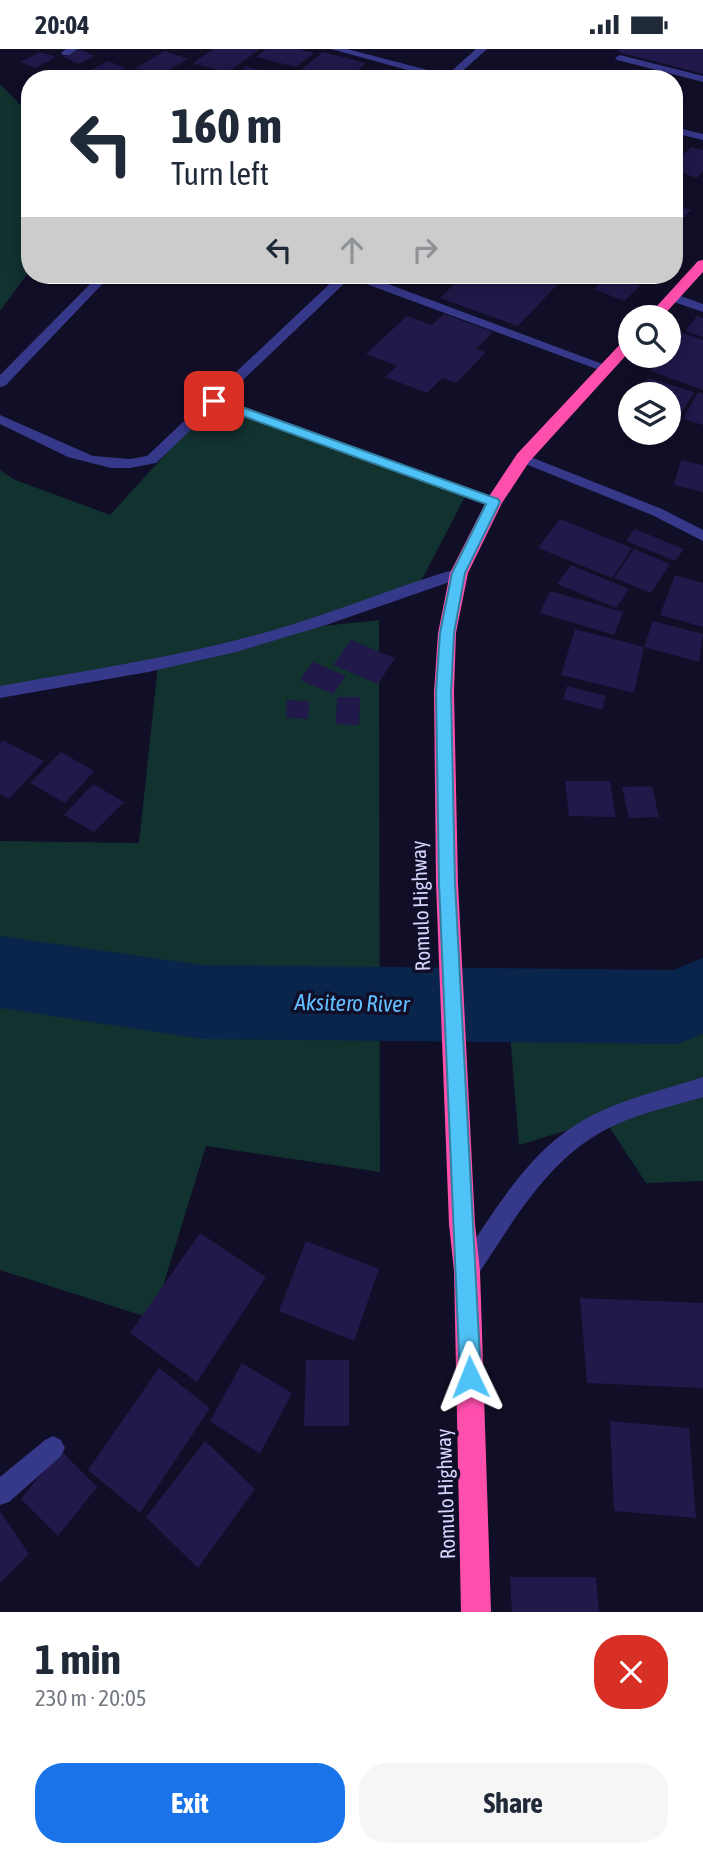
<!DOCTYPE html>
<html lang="en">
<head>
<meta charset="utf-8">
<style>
  body { margin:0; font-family:"Asap Condensed",sans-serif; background:#f6f6f7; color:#1f2937; height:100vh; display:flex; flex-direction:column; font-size:26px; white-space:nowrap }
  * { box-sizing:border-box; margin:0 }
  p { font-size:23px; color:#747a83 }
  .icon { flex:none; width:38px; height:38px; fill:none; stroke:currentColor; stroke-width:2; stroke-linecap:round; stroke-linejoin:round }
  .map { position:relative; height:1563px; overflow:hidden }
  .side { display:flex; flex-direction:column; background:#fff; flex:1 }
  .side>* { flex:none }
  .banner { position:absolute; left:21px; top:21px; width:662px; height:214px; border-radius:28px; box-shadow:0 4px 18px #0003; background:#fff; color:#1f2937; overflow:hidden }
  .buttons { position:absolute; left:618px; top:256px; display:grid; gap:14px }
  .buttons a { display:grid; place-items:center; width:63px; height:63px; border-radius:50%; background:#fff; box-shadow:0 4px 18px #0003; font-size:35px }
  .pin { position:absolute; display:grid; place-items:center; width:60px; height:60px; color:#fff; margin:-30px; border-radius:14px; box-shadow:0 4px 10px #0006 }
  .me { position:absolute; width:77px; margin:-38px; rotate:358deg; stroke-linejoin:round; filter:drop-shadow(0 0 5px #0008) }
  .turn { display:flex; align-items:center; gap:24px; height:147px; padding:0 35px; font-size:32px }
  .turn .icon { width:91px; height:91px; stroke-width:2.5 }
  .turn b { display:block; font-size:49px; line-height:60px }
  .lanes { display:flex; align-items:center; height:66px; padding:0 35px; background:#0003; justify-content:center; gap:35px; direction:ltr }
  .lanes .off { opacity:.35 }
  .round { display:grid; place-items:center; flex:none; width:74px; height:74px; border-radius:28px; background:#f6f6f7 }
  .summary { display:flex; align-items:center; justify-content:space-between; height:119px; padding:0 35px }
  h1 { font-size:42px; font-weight:700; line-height:52px }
  .cta { display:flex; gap:14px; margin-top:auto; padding:14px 35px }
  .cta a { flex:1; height:80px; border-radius:28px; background:#1a73e8; color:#fff; font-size:28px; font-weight:700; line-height:80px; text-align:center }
  .cta a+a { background:#f6f6f7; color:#1f2937 }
  .status { display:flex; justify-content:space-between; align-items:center; height:49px; padding:0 35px; background:#fff; direction:ltr }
  .status svg { height:19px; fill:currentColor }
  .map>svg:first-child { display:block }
</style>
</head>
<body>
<div class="status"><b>20:04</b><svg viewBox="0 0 49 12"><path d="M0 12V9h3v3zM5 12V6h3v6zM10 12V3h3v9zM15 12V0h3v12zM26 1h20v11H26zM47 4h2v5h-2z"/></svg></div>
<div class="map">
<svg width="703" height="1563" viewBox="0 0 703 1563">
  <rect width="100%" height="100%" fill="#110e27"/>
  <g fill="#11322f">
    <path d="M 0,35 L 30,66 L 30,221 L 0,262 Z"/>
    <path d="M 214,352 L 467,444 L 418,538 L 295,580 L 379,571 L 380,1123 L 206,1097 L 153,1270 L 0,1221 L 0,792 L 139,794 L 158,616 L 0,642 L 0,421 L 13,430 L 110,466 Z"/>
    <path d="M 703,946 L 703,1132 L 646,1134 L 604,1070 L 519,1096 L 509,972 L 677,958 Z"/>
  </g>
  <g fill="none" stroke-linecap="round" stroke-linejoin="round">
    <path fill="#09254b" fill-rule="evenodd" d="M 0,887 L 202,916 L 673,921 L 703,909 L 703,985 L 677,995 L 202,990 L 0,959 Z"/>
  </g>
  <g fill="#201949">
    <path d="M 79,0 L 95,7 L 79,15 L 63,8 Z"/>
    <path d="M 213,0 L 260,0 L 227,24 L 193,14 Z"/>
    <path d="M 266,0 L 298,0 L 314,4 L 296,18 L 256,8 Z"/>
    <path d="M 621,0 L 703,0 L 703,25 L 618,3 Z"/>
    <path d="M 165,2 L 188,10 L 158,27 L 135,19 Z"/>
    <path d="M 40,3 L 56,8 L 36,19 L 20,13 Z"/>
    <path d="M 323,3 L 366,14 L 347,30 L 334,30 L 301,21 Z"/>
    <path d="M 108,12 L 126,19 L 106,30 L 90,30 L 81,26 Z"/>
    <path d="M 246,17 L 277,26 L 272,30 L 230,30 Z"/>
    <path d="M 129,21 L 153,29 L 153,30 L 116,30 Z"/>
    <path d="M 691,98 L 703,101 L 703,122 L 697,129 L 674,121 L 674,115 Z"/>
    <path d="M 674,155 L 691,161 L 674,179 Z"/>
    <path d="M 457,226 L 538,226 L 560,233 L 518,277 L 440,249 L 461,228 Z"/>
    <path d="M 610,226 L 612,226 L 640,237 L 624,252 L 594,240 Z"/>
    <path d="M 444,265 L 493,283 L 476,300 L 486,303 L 456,334 L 442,329 L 427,344 L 385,328 L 397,317 L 366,305 L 407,267 L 432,276 Z"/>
    <path d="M 697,267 L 703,269 L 703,288 L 685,282 Z"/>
    <path d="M 680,283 L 703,291 L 703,341 L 650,322 L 662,306 L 668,306 L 668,298 Z"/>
    <path d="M 648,329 L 694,343 L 678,370 L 668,367 L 668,345 L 638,345 Z"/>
    <path d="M 698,343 L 703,345 L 703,376 L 683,370 Z"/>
    <path d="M 681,411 L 703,416 L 703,443 L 674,436 Z"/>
    <path d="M 560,470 L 632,499 L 612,529 L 538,499 Z"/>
    <path d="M 635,480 L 684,500 L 675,512 L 626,492 Z"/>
    <path d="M 634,500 L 670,515 L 651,544 L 614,529 Z"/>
    <path d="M 571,516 L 629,540 L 616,559 L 557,535 Z"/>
    <path d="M 675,526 L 703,534 L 703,578 L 660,566 Z"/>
    <path d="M 550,542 L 623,563 L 614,586 L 540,564 Z"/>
    <path d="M 653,572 L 703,585 L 699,613 L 644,598 Z"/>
    <path d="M 575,580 L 644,598 L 634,644 L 561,626 Z"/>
    <path d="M 351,591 L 395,609 L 378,635 L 333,616 Z"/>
    <path d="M 313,613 L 346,627 L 333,645 L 300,631 Z"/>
    <path d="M 567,637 L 606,647 L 602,661 L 563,650 Z"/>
    <path d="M 337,648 L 360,648 L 359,676 L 336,675 Z"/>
    <path d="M 287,651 L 309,652 L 308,670 L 286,669 Z"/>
    <path d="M 3,691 L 44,712 L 9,750 L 0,745 L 0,695 Z"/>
    <path d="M 61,703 L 94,722 L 65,754 L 30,734 Z"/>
    <path d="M 565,732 L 610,732 L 616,768 L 569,767 Z"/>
    <path d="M 93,735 L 124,753 L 94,783 L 64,766 Z"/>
    <path d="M 652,737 L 659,768 L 629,769 L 622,738 Z"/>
    <path d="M 200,1184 L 266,1228 L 197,1333 L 130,1284 Z"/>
    <path d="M 306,1192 L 379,1220 L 354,1292 L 279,1262 Z"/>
    <path d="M 580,1249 L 703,1254 L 703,1339 L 587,1334 Z"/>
    <path d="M 306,1311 L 349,1311 L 349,1377 L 304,1377 Z"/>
    <path d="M 242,1314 L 292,1344 L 260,1405 L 210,1372 Z"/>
    <path d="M 159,1319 L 210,1359 L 140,1464 L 88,1421 Z"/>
    <path d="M 610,1372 L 689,1379 L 696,1469 L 614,1462 Z"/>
    <path d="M 205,1392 L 255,1440 L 198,1519 L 146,1468 Z"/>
    <path d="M 60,1401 L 97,1438 L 58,1487 L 21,1450 Z"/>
    <path d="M 0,1462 L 29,1505 L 0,1534 Z"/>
    <path d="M 510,1528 L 596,1528 L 599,1563 L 512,1563 Z"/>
  </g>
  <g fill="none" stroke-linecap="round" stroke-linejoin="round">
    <g fill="#363889" fill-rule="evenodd">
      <path d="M 66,0 L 78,0 L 69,6 L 63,6 L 61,4 Z"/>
      <path d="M 331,0 L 347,0 L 447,26 L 476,0 L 487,0 L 456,28 L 458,30 L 440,30 Z"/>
      <path d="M 620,6 L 703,27 L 703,33 L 617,11 L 615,9 Z"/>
      <path d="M 674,78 L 703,85 L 703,91 L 674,84 Z"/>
      <path d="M 99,226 L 111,226 L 5,337 L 0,338 L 0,326 Z"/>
      <path d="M 339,226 L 364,226 L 613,319 L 612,322 L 602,322 L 350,229 L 223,350 L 499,450 L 501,453 L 494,458 L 216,357 L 156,414 L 130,419 L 111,419 L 68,408 L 0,375 L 0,366 L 93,407 L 130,410 L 147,407 Z"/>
      <path d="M 672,244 L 703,255 L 703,263 L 668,251 L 666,248 Z"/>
      <path d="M 523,405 L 662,460 L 703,481 L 703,492 L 652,466 L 518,412 L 516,409 Z"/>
      <path d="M 459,519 L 464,520 L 466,524 L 464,528 L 326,576 L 236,603 L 148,623 L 0,649 L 0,637 C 89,621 179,608 267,583 C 332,565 394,538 459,519 Z"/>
      <path d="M 703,1028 L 703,1048 C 674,1057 643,1063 615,1076 C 549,1106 514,1172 475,1230 L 467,1233 L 459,1230 L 456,1222 L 459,1214 C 493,1165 525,1107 577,1075 C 615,1051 661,1042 703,1028 Z"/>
      <path d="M 53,1387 L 61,1391 L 65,1399 L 61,1407 L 9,1453 L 0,1456 L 0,1428 L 45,1391 Z"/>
    </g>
    <g fill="#ff4fad" fill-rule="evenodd">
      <path d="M 703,211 L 703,223 L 662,268 L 647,268 L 698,212 Z"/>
      <path d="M 630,288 L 630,302 L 529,413 L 502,454 L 468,524 L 456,584 L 454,643 L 458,834 L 475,1175 L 480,1222 L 491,1563 L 461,1563 L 454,1222 L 449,1175 L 436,834 L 434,643 L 438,584 L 450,524 L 488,449 L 517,405 L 625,290 Z"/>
    </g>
  </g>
  <path fill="#4fc3f7" stroke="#337fa1" stroke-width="2" d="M 214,348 L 498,450 L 500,453 L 465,524 L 454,584 L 451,643 L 455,834 L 481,1328 L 478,1335 L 470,1338 L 463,1335 L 460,1328 L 439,834 L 436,643 L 440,584 L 452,524 L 486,455 L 210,355 L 210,349 Z"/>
  <g text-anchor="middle" stroke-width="7" stroke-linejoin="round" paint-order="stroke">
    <g font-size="21" fill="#d7d4ff" stroke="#110e27">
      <text transform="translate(421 857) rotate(-92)" y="7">Romulo Highway</text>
      <text transform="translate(446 1445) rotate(-92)" y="7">Romulo Highway</text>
    </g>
    <g font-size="23" font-style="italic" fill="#62bfff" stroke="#110e27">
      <text transform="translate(352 954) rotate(1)" y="8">Aksitero River</text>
    </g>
  </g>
</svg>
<div class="buttons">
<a><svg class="icon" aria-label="search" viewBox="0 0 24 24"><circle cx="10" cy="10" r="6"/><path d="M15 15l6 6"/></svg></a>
<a><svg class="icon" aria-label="layers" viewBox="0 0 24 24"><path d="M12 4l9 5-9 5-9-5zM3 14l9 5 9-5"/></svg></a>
</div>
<div class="pin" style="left:214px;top:352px;background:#d93025"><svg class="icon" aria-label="arrive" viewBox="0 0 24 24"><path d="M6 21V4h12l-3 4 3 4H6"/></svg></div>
<svg class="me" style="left:470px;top:1328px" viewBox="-20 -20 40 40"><path d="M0-17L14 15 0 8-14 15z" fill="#4fc3f7" stroke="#fff" stroke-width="4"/></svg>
<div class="banner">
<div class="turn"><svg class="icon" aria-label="left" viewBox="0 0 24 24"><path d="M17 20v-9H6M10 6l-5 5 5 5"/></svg><div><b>160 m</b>Turn left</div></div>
<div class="lanes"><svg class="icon" aria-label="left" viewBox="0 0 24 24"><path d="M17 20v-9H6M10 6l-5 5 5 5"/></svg><svg class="icon off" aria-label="ahead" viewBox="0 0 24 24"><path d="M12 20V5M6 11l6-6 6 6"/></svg><svg class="icon off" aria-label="right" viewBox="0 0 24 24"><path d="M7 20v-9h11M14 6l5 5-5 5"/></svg></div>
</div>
</div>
<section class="side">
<div class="summary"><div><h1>1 min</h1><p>230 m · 20:05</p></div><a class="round" style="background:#d93025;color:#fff"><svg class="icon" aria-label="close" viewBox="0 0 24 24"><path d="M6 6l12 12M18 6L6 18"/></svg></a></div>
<div class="cta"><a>Exit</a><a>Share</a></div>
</section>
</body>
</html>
